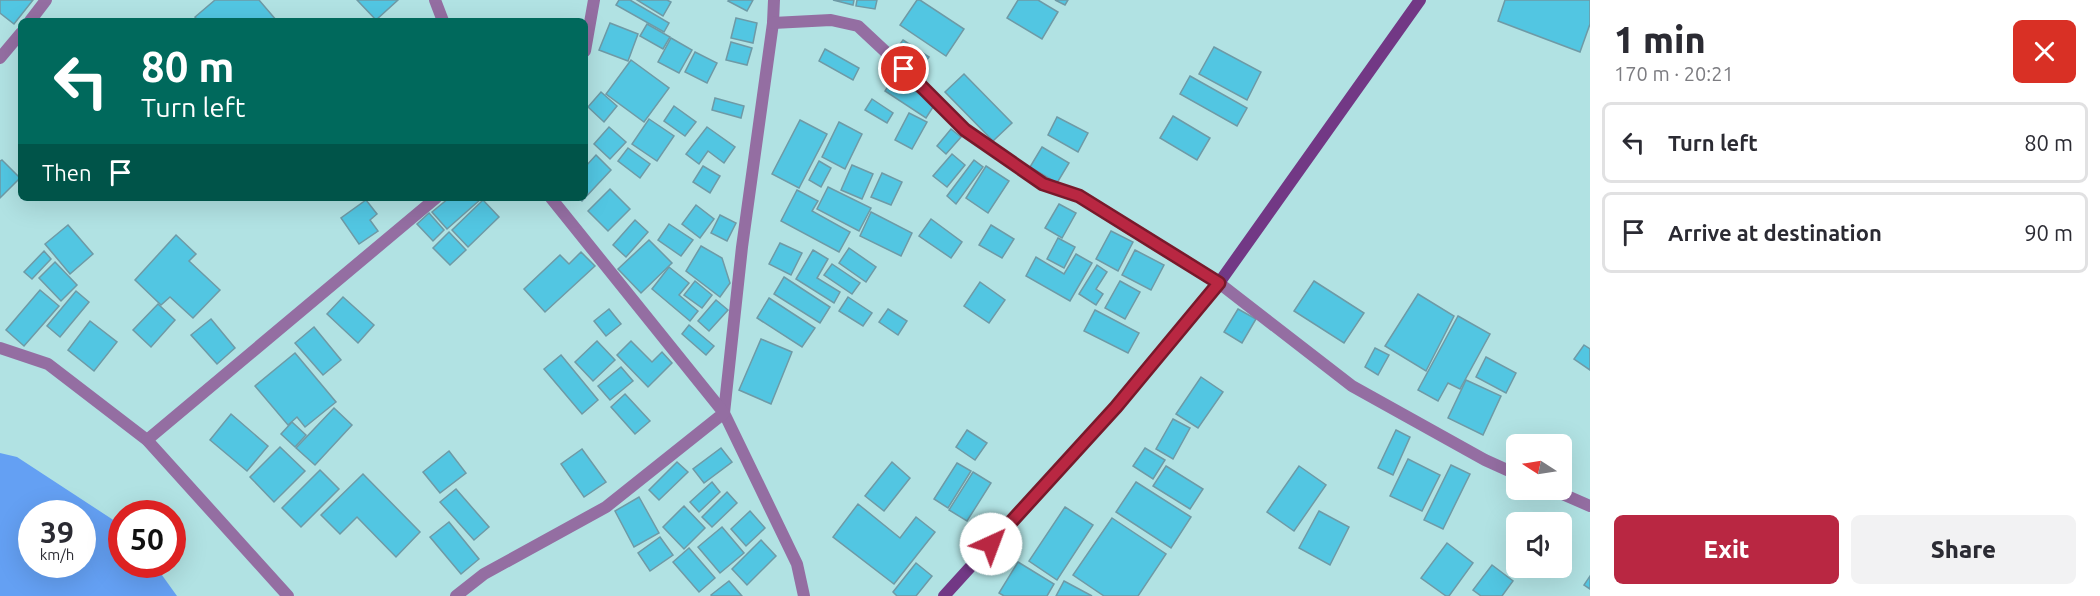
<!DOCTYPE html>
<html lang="en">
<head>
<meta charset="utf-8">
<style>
  body { margin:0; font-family:Ubuntu,sans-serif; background:#f2f2f3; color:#2b2b33; height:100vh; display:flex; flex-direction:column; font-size:22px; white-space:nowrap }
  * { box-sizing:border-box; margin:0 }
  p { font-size:20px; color:#7c7c81 }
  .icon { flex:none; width:33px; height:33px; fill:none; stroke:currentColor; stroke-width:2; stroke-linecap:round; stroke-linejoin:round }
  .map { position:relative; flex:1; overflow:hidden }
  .side { display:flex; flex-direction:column; background:#fff; width:510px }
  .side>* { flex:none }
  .hud { position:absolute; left:18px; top:18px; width:570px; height:183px; border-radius:9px; box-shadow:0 6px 24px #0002; background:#00695c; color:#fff; overflow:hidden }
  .needle { width:39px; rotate:282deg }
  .fabs { position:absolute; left:1506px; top:434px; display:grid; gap:12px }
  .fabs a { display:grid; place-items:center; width:66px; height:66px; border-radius:9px; background:#fff; box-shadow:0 6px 24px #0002; font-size:30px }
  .speed { position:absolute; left:18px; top:500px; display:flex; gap:12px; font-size:30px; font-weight:700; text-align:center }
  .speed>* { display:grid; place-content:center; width:78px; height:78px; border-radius:50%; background:#fff; box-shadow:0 6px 24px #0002; line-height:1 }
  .speed small { font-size:15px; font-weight:400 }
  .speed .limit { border:9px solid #d22; background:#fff; color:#111 }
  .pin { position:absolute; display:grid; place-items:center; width:51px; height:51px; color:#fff; margin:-26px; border:3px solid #fff; border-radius:50%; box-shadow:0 2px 6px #0007 }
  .me { position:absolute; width:66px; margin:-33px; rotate:43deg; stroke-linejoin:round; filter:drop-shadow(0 0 4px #0008) }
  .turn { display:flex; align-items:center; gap:21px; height:126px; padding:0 24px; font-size:27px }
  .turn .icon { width:78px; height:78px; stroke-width:2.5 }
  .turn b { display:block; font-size:42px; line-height:51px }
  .then { display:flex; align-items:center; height:57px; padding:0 24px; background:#0003; gap:12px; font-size:22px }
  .round { display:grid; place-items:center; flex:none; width:63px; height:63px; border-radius:9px; background:#f2f2f3 }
  .head { display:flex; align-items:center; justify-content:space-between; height:102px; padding:0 24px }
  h1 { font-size:36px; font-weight:800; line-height:45px }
  .action { display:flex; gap:12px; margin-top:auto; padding:12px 24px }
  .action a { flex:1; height:69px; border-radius:9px; background:#b92742; color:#fff; font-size:24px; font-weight:800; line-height:69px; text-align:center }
  .action a+a { background:#f2f2f3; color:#2b2b33 }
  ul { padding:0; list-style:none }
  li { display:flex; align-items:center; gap:18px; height:81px; margin:0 12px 9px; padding:0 12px; border:3px solid #e1e1e2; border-radius:9px }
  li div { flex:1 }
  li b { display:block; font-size:22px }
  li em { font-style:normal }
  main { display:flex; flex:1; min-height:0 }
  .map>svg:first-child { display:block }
</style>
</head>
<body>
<main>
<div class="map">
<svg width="1590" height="596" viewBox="0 0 1590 596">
  <rect width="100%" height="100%" fill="#b1e2e3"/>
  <path fill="#64a0f3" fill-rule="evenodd" d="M 0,453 L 17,457 L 121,525 L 122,564 L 154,564 L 177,596 L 0,596 ZM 32,513 L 82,513 L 82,564 L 32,564 Z"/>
  <g fill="#52c6e2" stroke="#6e9aa6" stroke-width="1.5">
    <path d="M 0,0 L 33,0 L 14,24 L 0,13 Z"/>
    <path d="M 215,0 L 259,0 L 277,21 L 198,21 L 195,17 Z"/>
    <path d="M 357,0 L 398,0 L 376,20 Z"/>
    <path d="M 619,0 L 630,0 L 669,23 L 664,32 L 616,5 Z"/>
    <path d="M 637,0 L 667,0 L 671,2 L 663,16 Z"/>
    <path d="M 729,0 L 753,0 L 747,11 L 728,1 Z"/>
    <path d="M 833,0 L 854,0 L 853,5 Z"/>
    <path d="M 857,0 L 877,0 L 875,9 L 856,6 Z"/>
    <path d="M 917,0 L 920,0 L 964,29 L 946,56 L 900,25 Z"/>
    <path d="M 1018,0 L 1038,0 L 1058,12 L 1042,39 L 1007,18 Z"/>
    <path d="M 1055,0 L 1068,0 L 1065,5 Z"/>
    <path d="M 1505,0 L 1590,0 L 1590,24 L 1580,52 L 1498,21 Z"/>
    <path d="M 736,18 L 757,23 L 753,43 L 731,38 Z"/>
    <path d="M 610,23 L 638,34 L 628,61 L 599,50 Z"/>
    <path d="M 647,24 L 670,37 L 663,49 L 640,36 Z"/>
    <path d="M 671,38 L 692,50 L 679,73 L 658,62 Z"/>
    <path d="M 903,40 L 929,57 L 918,72 L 893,54 Z"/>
    <path d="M 731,42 L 752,48 L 747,65 L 726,60 Z"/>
    <path d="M 1214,47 L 1261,72 L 1247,100 L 1199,74 Z"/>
    <path d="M 825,49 L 859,68 L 853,80 L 819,61 Z"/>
    <path d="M 695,52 L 717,63 L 707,83 L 685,72 Z"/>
    <path d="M 631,60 L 669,88 L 644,122 L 606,94 Z"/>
    <path d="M 964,74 L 1012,123 L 993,141 L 945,92 Z"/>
    <path d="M 1190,76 L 1247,108 L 1237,126 L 1180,94 Z"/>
    <path d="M 894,77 L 935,104 L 926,118 L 885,91 Z"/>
    <path d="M 601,92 L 617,106 L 604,122 L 588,107 Z"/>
    <path d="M 715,98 L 744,106 L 741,118 L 712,110 Z"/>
    <path d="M 872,99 L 893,113 L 887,123 L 865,110 Z"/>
    <path d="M 674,106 L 696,122 L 685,136 L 664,121 Z"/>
    <path d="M 909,113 L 927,122 L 912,149 L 895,140 Z"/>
    <path d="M 1173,116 L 1210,138 L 1197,160 L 1160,138 Z"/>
    <path d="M 1057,117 L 1088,133 L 1078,152 L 1048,135 Z"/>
    <path d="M 649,119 L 674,136 L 657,161 L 632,144 Z"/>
    <path d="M 800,120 L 827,134 L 799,188 L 772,174 Z"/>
    <path d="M 839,122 L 862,134 L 845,169 L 822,157 Z"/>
    <path d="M 609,127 L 626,142 L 610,159 L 594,144 Z"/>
    <path d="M 707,127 L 735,147 L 724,163 L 708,151 L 699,164 L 686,154 Z"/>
    <path d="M 951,129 L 961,137 L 946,154 L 937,146 Z"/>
    <path d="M 1042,147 L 1069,163 L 1057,183 L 1030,167 Z"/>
    <path d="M 628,148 L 650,164 L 640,178 L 618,161 Z"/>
    <path d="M 952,154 L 965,165 L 947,187 L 933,176 Z"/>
    <path d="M 596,155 L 611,170 L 582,201 L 578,198 L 585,198 L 585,167 Z"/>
    <path d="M 2,160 L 20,178 L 0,198 L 0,161 Z"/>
    <path d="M 974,160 L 983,167 L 956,204 L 947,196 Z"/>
    <path d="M 819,161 L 831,168 L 821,187 L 809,180 Z"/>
    <path d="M 852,165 L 873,174 L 862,199 L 841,190 Z"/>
    <path d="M 703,166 L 720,176 L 710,193 L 693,182 Z"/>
    <path d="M 986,166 L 1009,181 L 988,213 L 966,198 Z"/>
    <path d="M 882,173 L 902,182 L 891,205 L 871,197 Z"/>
    <path d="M 828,187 L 871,208 L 859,231 L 817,209 Z"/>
    <path d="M 610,189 L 630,209 L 608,231 L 588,211 Z"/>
    <path d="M 797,190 L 818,201 L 812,211 L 850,232 L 839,252 L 781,221 Z"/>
    <path d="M 449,198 L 482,198 L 447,229 L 432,212 Z"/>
    <path d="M 366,200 L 377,214 L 370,220 L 378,231 L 359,244 L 341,218 Z"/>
    <path d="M 483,200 L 499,217 L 468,247 L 452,230 Z"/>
    <path d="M 1059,204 L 1076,213 L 1062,238 L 1045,228 Z"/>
    <path d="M 696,205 L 714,219 L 700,238 L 682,224 Z"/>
    <path d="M 871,212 L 912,233 L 901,256 L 860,236 Z"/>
    <path d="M 429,213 L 444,230 L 433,241 L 417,224 Z"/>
    <path d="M 720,215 L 736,223 L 727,241 L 711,233 Z"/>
    <path d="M 931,219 L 962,242 L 951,258 L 919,236 Z"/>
    <path d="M 635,220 L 648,232 L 626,257 L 613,245 Z"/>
    <path d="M 669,224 L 693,240 L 681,256 L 658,240 Z"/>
    <path d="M 68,225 L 93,254 L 70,274 L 45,244 Z"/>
    <path d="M 991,225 L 1014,239 L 1002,258 L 979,245 Z"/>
    <path d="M 1111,231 L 1133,242 L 1118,271 L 1096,259 Z"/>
    <path d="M 449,232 L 466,250 L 450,265 L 433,248 Z"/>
    <path d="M 176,235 L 196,254 L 189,261 L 220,290 L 193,318 L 170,297 L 161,305 L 135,280 Z"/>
    <path d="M 1058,238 L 1075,247 L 1064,268 L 1047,259 Z"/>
    <path d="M 649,240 L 672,263 L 641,293 L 618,269 Z"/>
    <path d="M 780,243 L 802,253 L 791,275 L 769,264 Z"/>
    <path d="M 701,246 L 722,258 L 730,283 L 720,297 L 686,271 Z"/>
    <path d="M 849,248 L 876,267 L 866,282 L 839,263 Z"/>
    <path d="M 813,250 L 828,259 L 817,278 L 840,292 L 834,303 L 796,279 Z"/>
    <path d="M 1135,250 L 1164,265 L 1151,290 L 1122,275 Z"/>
    <path d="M 44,251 L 51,259 L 32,279 L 24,272 Z"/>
    <path d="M 581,252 L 595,266 L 545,312 L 524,289 L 560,255 L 569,264 Z"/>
    <path d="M 1076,254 L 1092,263 L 1070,301 L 1026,276 L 1036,257 L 1064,274 Z"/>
    <path d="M 55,262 L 77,285 L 61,301 L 39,278 Z"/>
    <path d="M 832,264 L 860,283 L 852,294 L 824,275 Z"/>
    <path d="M 1097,265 L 1107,272 L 1096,289 L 1103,294 L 1096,305 L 1079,294 Z"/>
    <path d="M 669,267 L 689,283 L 679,295 L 698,311 L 690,321 L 652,289 Z"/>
    <path d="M 784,277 L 830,307 L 820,323 L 774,294 Z"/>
    <path d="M 695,281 L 712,295 L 702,308 L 684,295 Z"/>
    <path d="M 1120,281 L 1140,292 L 1125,319 L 1105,308 Z"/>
    <path d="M 1314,281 L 1364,313 L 1344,343 L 1294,311 Z"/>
    <path d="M 980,282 L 1005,300 L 989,323 L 964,306 Z"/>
    <path d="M 40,290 L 59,306 L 24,346 L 6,330 Z"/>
    <path d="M 76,291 L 89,302 L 60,337 L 47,326 Z"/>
    <path d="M 1418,294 L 1454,316 L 1426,371 L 1385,346 Z"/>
    <path d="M 343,297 L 374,325 L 358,343 L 327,314 Z"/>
    <path d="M 848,297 L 872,313 L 863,326 L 839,311 Z"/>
    <path d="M 769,298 L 815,328 L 802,347 L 757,318 Z"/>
    <path d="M 716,300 L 728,310 L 709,331 L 698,321 Z"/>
    <path d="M 158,304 L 175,320 L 151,347 L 133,330 Z"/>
    <path d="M 609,309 L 621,324 L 606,336 L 594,321 Z"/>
    <path d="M 888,309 L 907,321 L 898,335 L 879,322 Z"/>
    <path d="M 1238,309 L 1256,319 L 1242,343 L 1224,332 Z"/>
    <path d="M 1095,310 L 1139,333 L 1128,353 L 1084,331 Z"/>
    <path d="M 1458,316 L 1490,334 L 1460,389 L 1448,383 L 1438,401 L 1418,390 Z"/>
    <path d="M 211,319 L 235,348 L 217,364 L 191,335 Z"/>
    <path d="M 90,321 L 117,342 L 94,371 L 68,350 Z"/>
    <path d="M 689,325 L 714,346 L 706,355 L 682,334 Z"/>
    <path d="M 314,327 L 341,360 L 323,375 L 295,343 Z"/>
    <path d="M 761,339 L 792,352 L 771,404 L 739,390 Z"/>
    <path d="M 597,341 L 615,360 L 593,381 L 575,362 Z"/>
    <path d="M 631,341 L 652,362 L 662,352 L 672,363 L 648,387 L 617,355 Z"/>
    <path d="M 1584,345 L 1590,349 L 1590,370 L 1574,359 Z"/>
    <path d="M 1375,348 L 1389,355 L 1378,375 L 1365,367 Z"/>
    <path d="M 295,353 L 336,402 L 305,427 L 297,417 L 288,425 L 255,386 Z"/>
    <path d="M 561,355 L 598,400 L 582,414 L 544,369 Z"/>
    <path d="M 1486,357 L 1516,373 L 1506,393 L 1476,377 Z"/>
    <path d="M 621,367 L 633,381 L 610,400 L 598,386 Z"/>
    <path d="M 1201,377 L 1223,392 L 1198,428 L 1176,414 Z"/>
    <path d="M 1466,380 L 1501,396 L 1483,435 L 1448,418 Z"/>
    <path d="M 625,394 L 650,421 L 635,434 L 611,407 Z"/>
    <path d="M 334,408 L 352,425 L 315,465 L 296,448 Z"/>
    <path d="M 231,414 L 268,446 L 247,471 L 210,440 Z"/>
    <path d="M 1173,419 L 1190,428 L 1173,459 L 1156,449 Z"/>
    <path d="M 292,422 L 306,435 L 295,447 L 281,434 Z"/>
    <path d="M 967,430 L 987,443 L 975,460 L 956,447 Z"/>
    <path d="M 1396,430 L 1410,437 L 1393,475 L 1378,468 Z"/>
    <path d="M 280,447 L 305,471 L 274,502 L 250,477 Z"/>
    <path d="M 721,448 L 732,462 L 704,483 L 693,469 Z"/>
    <path d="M 1145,448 L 1165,460 L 1153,479 L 1133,466 Z"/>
    <path d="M 582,449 L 606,482 L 584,497 L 561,464 Z"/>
    <path d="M 449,451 L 466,473 L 440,493 L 423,472 Z"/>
    <path d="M 1408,459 L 1440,475 L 1422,511 L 1390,496 Z"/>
    <path d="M 677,462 L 688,472 L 659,500 L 649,490 Z"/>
    <path d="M 892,462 L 910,478 L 884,511 L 865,496 Z"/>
    <path d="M 957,463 L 971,471 L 948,508 L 934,499 Z"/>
    <path d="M 1451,465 L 1470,474 L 1443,529 L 1424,520 Z"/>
    <path d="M 1166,466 L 1203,489 L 1190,509 L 1153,486 Z"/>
    <path d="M 1299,466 L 1326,485 L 1294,531 L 1267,512 Z"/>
    <path d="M 320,470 L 339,489 L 301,527 L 282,508 Z"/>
    <path d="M 973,472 L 991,483 L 967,521 L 949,510 Z"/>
    <path d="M 363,474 L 420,532 L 396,557 L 357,517 L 340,534 L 321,515 Z"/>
    <path d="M 712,482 L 720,492 L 699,512 L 690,502 Z"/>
    <path d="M 1136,482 L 1191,517 L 1171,548 L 1116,512 Z"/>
    <path d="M 456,489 L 489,527 L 474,540 L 440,502 Z"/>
    <path d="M 727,492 L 737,503 L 712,527 L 702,517 Z"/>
    <path d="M 639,497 L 659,533 L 634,547 L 615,511 Z"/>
    <path d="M 858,504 L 900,538 L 916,517 L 935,532 L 894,584 L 833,537 Z"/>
    <path d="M 684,506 L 705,528 L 684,549 L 663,527 Z"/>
    <path d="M 1065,507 L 1093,525 L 1057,580 L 1029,561 Z"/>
    <path d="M 750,511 L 765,528 L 746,546 L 731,529 Z"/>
    <path d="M 1319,511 L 1349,527 L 1330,565 L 1299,548 Z"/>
    <path d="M 1112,518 L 1166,554 L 1138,596 L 1104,596 L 1073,575 Z"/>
    <path d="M 449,522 L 479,559 L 461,574 L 430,537 Z"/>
    <path d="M 722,527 L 744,553 L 720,573 L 698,547 Z"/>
    <path d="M 660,537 L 673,555 L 650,571 L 638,553 Z"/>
    <path d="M 761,540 L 776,556 L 747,585 L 732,569 Z"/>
    <path d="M 1447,543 L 1473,563 L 1449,596 L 1446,596 L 1421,578 Z"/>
    <path d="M 689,548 L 715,578 L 699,592 L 673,562 Z"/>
    <path d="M 1018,562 L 1054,584 L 1047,596 L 1004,596 L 999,593 Z"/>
    <path d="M 916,563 L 932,576 L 916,596 L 897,596 L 893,592 Z"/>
    <path d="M 1492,565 L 1513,581 L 1502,596 L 1481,596 L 1473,590 Z"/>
    <path d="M 1590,576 L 1590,589 L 1584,585 Z"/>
    <path d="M 729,581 L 742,596 L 712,596 L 711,595 Z"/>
    <path d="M 1064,581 L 1092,596 L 1056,596 Z"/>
  </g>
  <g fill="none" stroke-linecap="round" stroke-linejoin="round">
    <g stroke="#946ea2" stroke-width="12">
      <path d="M 435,0 L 443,21"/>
      <path d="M 774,0 L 773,23 L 742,247 L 724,413 L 797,564 L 804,596"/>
      <path d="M 30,21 L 46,0"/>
      <path d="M 773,23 L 831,20 L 858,26 L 919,83 L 965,130 L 1043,184 L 1079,196 L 1219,283 L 1352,386 L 1485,460 L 1516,474"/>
      <path d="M 585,51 L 594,0"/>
      <path d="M 0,58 L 21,33"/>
      <path d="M 0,348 L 48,364 L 147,440 L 288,596"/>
      <path d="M 147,440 L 436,198"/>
      <path d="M 1551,489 L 1590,506"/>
      <path d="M 456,596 L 484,574 L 606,507 L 724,413 L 551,198"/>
    </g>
    <path stroke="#723885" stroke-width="12" d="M 944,596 L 1116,407 L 1219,283 L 1420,0"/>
  </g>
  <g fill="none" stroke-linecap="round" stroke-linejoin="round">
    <defs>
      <path id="route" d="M 904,69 L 965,130 L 1043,184 L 1079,196 L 1219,283 L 1116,407 L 991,544"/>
    </defs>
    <use href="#route" stroke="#78192b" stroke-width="15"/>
    <use href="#route" stroke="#b92742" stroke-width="10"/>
  </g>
</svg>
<div class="fabs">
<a><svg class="needle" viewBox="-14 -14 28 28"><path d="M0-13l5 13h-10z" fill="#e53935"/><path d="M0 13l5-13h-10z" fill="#7c7c81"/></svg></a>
<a><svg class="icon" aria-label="sound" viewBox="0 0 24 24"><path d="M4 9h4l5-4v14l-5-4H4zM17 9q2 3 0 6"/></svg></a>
</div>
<div class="speed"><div>39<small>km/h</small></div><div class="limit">50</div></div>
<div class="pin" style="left:904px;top:69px;background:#d93025"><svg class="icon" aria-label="arrive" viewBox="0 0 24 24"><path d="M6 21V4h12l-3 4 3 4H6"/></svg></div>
<svg class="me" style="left:991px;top:544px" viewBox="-20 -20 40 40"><circle r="19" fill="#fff"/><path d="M0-13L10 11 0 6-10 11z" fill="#b92742"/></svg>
<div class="hud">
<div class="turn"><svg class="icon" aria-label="left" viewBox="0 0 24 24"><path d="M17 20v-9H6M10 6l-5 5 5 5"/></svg><div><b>80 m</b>Turn left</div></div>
<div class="then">Then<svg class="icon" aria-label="arrive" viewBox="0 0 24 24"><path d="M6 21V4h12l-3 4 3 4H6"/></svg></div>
</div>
</div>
<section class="side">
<div class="head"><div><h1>1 min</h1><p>170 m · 20:21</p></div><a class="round" style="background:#d93025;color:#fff"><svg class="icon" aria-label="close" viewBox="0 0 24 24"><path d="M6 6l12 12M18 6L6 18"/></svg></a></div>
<ul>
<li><svg class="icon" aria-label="left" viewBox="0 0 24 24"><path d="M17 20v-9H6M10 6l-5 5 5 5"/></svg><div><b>Turn left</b></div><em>80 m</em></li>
<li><svg class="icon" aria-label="arrive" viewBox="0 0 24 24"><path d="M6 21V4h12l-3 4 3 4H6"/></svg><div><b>Arrive at destination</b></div><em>90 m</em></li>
</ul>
<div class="action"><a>Exit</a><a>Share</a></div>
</section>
</main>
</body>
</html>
